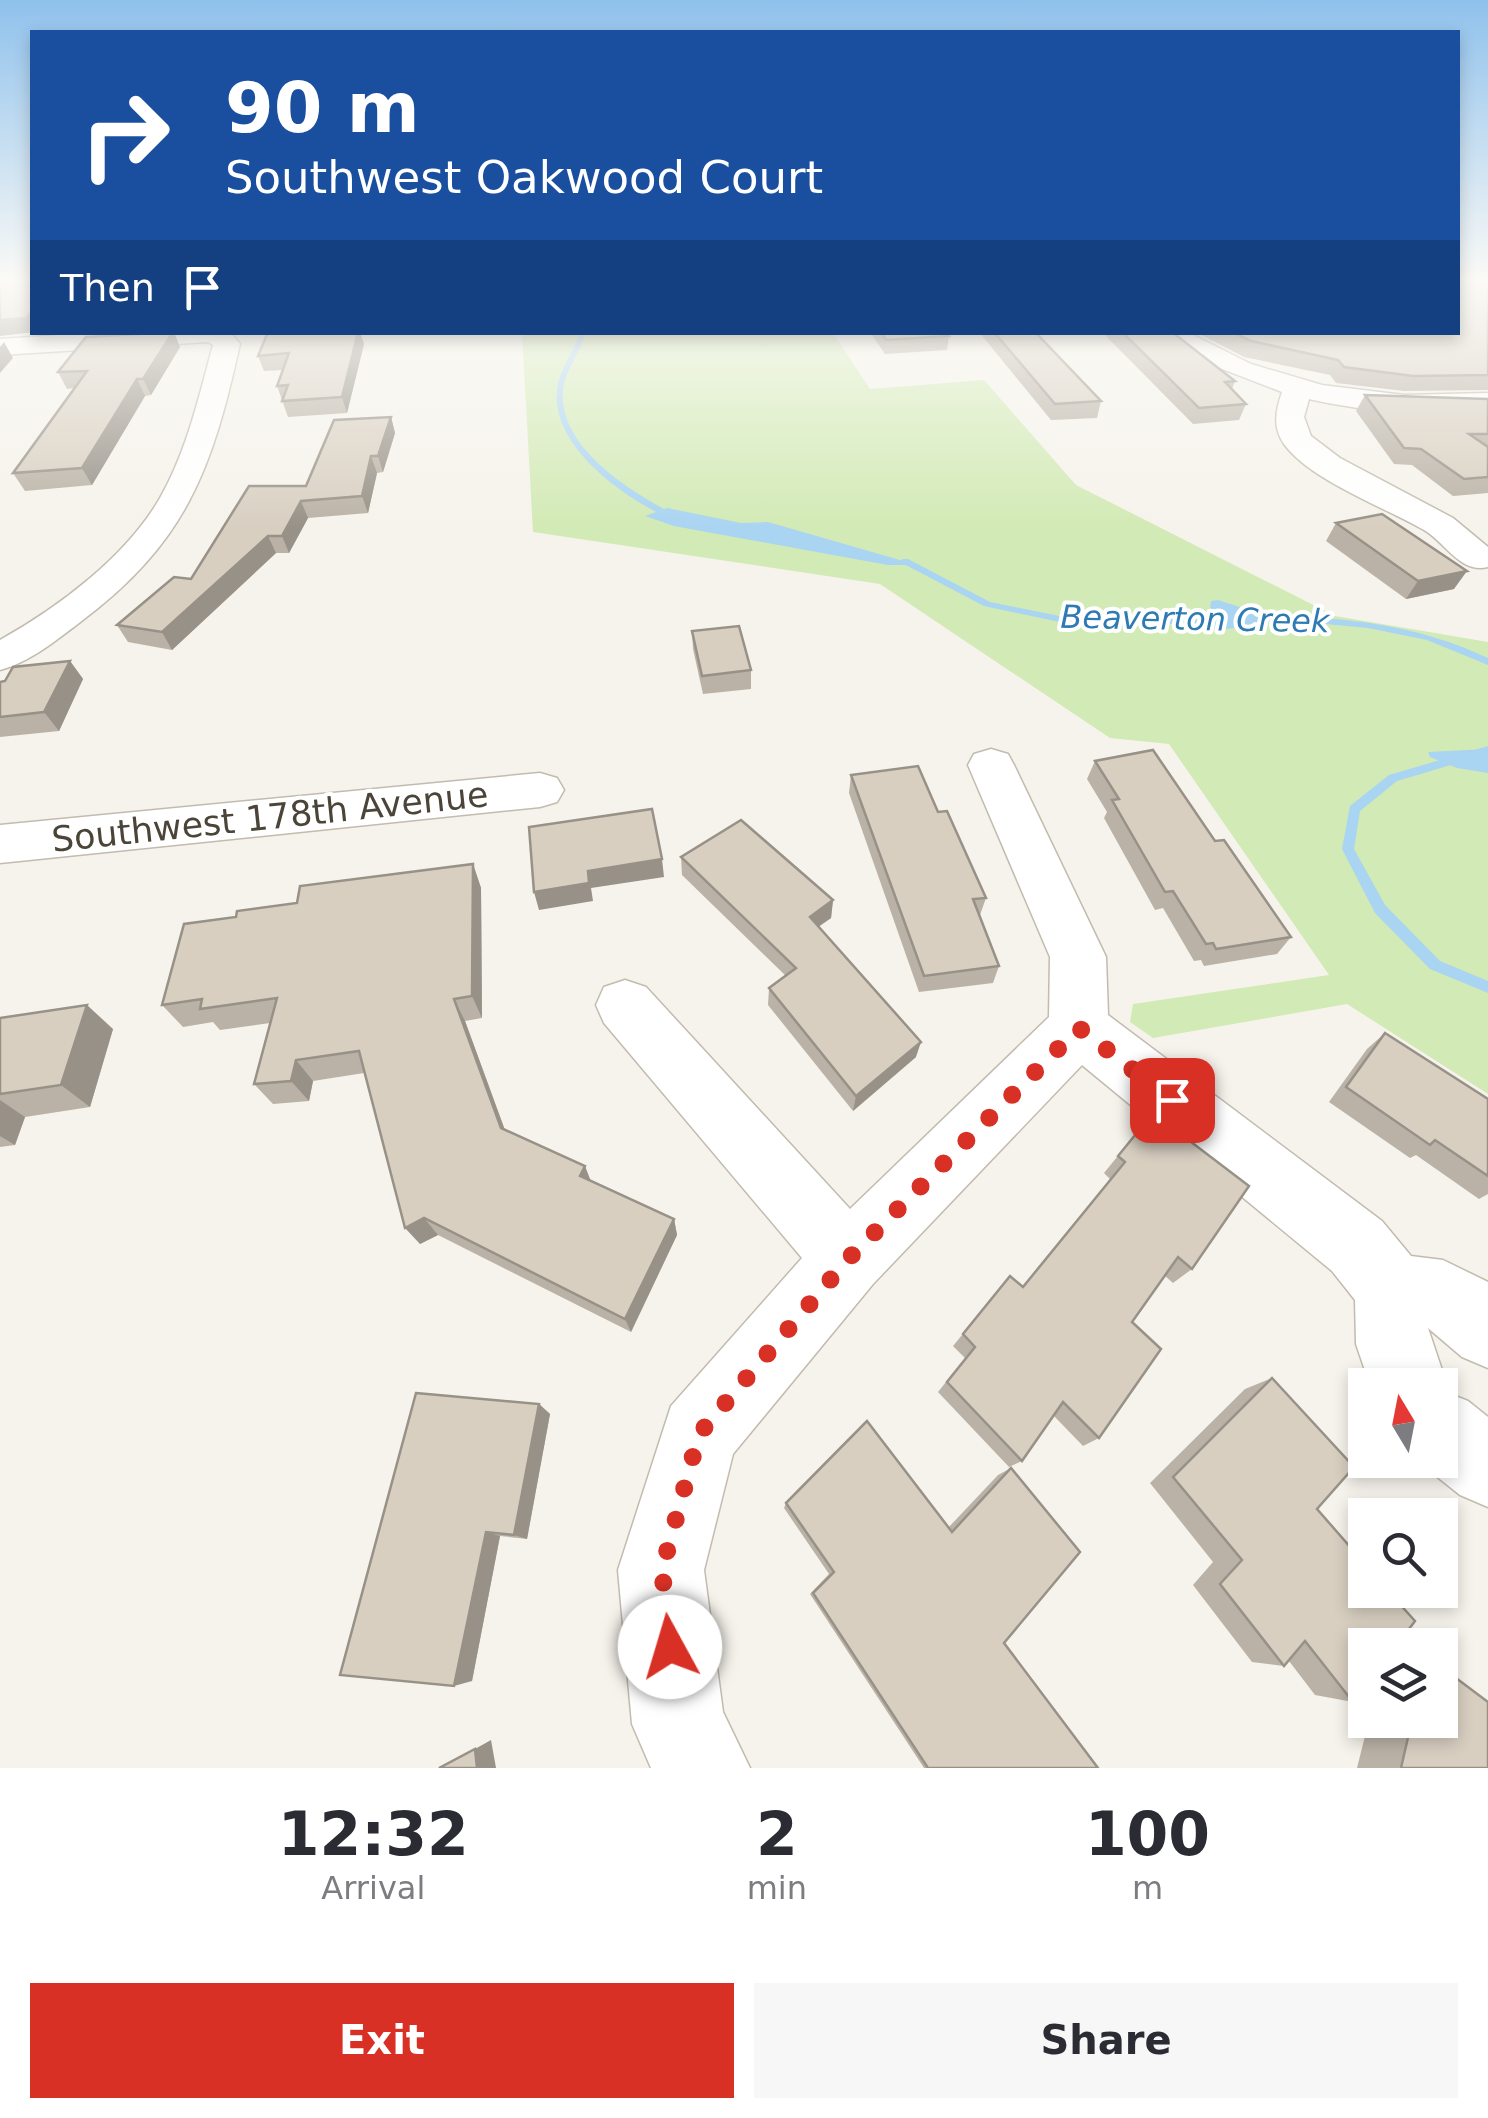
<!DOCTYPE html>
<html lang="en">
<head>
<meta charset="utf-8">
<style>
  body { margin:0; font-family:"DejaVu Sans",sans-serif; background:#f7f7f7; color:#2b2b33; height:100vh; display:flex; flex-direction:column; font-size:38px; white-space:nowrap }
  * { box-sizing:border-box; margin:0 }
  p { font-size:32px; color:#7c7c81 }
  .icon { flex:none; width:55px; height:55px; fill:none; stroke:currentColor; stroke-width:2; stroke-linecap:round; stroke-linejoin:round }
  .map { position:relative; height:1768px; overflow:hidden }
  .details { display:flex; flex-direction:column; background:#fff; flex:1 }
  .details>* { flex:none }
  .hud { position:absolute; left:30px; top:30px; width:1430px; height:305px; border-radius:0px; box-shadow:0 5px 15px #0003; background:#1a4fa0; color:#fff; overflow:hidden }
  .needle { width:65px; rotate:350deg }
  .buttons { position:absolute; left:1348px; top:1368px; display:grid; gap:20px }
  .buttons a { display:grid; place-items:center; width:110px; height:110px; border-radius:0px; background:#fff; box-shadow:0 5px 15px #0003; font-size:50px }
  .pin { position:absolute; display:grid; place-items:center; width:85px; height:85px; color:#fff; margin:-42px; border-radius:20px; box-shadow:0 5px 15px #0006 }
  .me { position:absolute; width:110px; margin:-55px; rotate:354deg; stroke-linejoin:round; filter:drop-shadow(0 0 8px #0008) }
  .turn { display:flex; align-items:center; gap:35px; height:210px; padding:0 30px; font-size:45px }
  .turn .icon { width:130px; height:130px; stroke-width:2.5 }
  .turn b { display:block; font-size:70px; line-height:85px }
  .then { display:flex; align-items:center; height:95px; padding:0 30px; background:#0003; gap:20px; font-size:38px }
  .eta { display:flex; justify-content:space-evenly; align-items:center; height:170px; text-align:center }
  .eta b { font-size:60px; font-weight:800; line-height:70px }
  .cta { display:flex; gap:20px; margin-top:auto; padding:20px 30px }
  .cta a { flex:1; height:115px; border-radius:0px; background:#d93025; color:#fff; font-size:40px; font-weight:800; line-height:115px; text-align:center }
  .cta a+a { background:#f7f7f7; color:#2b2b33 }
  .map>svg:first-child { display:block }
</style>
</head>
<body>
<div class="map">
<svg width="1488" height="1768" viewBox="0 0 1488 1768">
  <rect width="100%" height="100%" fill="#f6f3ec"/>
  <path fill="#d2eab5" d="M 522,333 L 833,333 L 870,389 L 984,380 L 1076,485 L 1335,616 L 1488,642 L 1488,1094 L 1347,1004 L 1153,1038 L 1130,1022 L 1133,1004 L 1329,975 L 1169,744 L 1110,738 L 880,584 L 533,532 Z"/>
  <g fill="#a9d4f2">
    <path d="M 667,508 L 741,523 L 768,522 L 917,565 L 888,565 L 674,526 L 645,516 Z"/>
    <path d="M 1218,600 L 1252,611 L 1259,624 L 1220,630 L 1201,619 L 1210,611 L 1211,601 Z"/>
    <path d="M 1488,749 L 1488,773 L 1457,768 L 1430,757 L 1428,752 Z"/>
  </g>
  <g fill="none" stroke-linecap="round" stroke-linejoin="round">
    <g fill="#a9d4f2" fill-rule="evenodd">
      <path d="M 580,332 L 586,332 C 581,352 565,370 563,390 C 558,449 633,493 677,516 L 677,520 C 665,518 653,510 642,504 C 605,482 552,439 557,390 C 559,370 574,352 580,332 Z"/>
      <path d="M 902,559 L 908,559 L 990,602 L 1079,620 L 1217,617 L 1222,620 L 1217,623 L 1079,626 L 984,606 L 902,563 Z"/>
      <path d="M 1242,616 C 1327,615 1410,621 1488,658 L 1488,665 L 1427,640 L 1368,628 L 1304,622 L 1239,621 L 1239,617 Z"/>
      <path d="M 1488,746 L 1488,754 L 1397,781 L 1360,811 L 1354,849 L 1385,905 L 1440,961 L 1488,981 L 1488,993 L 1430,969 L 1375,913 L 1342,849 L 1350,806 L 1389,775 Z"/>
    </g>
    <defs>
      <g id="minor">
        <path d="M 106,332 L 230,332 L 240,344 C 212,470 187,542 79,623 C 55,641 30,662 0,670 L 0,640 C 59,607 126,557 160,498 C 187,451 199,396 213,345 L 208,342 L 0,355 L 0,339 Z"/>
        <path d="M 1154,332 L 1187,332 L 1251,364 L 1322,385 L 1404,395 L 1488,393 L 1488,411 C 1428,414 1368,413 1309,399 L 1304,417 L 1311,436 L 1340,458 L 1453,518 L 1488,547 L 1488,567 C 1460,574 1445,542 1424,530 C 1384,507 1310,480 1284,444 C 1272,426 1276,410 1282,392 L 1194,358 Z"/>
        <path d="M 991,749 L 1008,754 L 1014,765 L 1106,957 L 1108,1015 L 1382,1221 L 1411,1256 L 1443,1260 L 1488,1282 L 1488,1368 L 1462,1357 L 1428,1328 L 1447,1385 L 1445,1392 L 1468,1401 L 1488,1417 L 1488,1507 L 1460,1495 L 1416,1460 L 1440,1460 L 1440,1385 L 1370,1385 L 1356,1344 L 1355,1300 L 1332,1271 L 1082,1065 L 873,1284 L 733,1454 L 704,1570 L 723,1712 L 750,1768 L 651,1768 L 632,1724 L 618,1570 L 671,1406 L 802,1258 L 604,1023 L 596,1005 L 604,987 L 625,980 L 646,987 L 850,1209 L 1049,1017 L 1050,957 L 968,765 L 974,754 Z"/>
        <path d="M 540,773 L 557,778 L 564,790 L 557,802 L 540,807 L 0,863 L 0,825 Z"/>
      </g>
    </defs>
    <use href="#minor" stroke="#c2bbae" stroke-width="3"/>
    <use href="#minor" fill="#fff" fill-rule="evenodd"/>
  </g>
  <g fill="#bab2a6">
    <path d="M 1488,281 L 1488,390 L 1404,391 L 1336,383 L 1330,375 L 1244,357 L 1196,332 L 1458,332 Z"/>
    <path d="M 870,332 L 946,332 L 949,336 L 947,350 L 885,354 Z"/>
    <path d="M 979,332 L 1035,332 L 1101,401 L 1097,418 L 1051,420 Z"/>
    <path d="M 1102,332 L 1172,332 L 1235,381 L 1232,389 L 1246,404 L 1239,420 L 1193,424 Z"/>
    <path d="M 364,344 L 347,413 L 288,417 L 277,386 L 283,370 L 264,371 L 258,356 Z"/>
    <path d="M 180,347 L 151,395 L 145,396 L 92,485 L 25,491 L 13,473 L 74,388 L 67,389 L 58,372 Z"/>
    <path d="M 1365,395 L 1488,399 L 1488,493 L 1453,496 L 1412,465 L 1394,464 L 1356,411 Z"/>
    <path d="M 391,417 L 395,433 L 383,472 L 377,473 L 368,513 L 308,518 L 289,553 L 276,553 L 172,650 L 128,642 L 117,625 L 191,579 Z"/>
    <path d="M 1336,523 L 1454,589 L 1406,599 L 1326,541 Z"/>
    <path d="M 692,631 L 751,670 L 751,689 L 703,694 L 693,649 Z"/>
    <path d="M 70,661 L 83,679 L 59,731 L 0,737 L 0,682 Z"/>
    <path d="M 1095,761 L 1215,841 L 1291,937 L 1277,954 L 1204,966 L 1201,960 L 1194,961 L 1163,908 L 1155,910 L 1104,818 L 1107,812 L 1087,779 Z"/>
    <path d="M 851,775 L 938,812 L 986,898 L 980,915 L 999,966 L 993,983 L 919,992 L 849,793 Z"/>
    <path d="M 681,857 L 833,900 L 831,918 L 818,927 L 916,1057 L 853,1111 L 768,1005 L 769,988 L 786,976 L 682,875 Z"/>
    <path d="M 473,864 L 481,888 L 482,1018 L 465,1021 L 505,1130 L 590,1181 L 674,1219 L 677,1235 L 631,1332 L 438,1235 L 420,1244 L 364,1073 L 313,1081 L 309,1101 L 273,1104 L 254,1084 L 270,1023 L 220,1030 L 213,1022 L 183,1027 L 162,1005 L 236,917 Z"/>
    <path d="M 0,1018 L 113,1029 L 90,1107 L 25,1117 L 15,1145 L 0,1147 Z"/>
    <path d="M 1385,1033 L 1488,1099 L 1488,1194 L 1479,1199 L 1416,1155 L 1410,1158 L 1329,1102 L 1367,1049 Z"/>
    <path d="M 1153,1113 L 1192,1269 L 1173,1283 L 1165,1276 L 1132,1322 L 1099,1438 L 1083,1446 L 1054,1416 L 1022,1461 L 1009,1467 L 938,1392 L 965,1358 L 953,1346 L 1010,1276 L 1023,1286 L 1110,1179 L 1104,1173 Z"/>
    <path d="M 1272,1378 L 1317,1509 L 1353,1702 L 1315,1695 L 1289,1661 L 1284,1666 L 1252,1662 L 1193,1585 L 1213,1562 L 1150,1483 L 1245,1389 Z"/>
    <path d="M 539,1404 L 550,1414 L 527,1539 L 500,1536 L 472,1681 L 340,1675 Z"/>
    <path d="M 1011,1468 L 1004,1643 L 1098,1768 L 924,1768 L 810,1594 L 829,1574 L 784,1508 L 786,1503 L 948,1528 L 998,1475 Z"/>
    <path d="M 1369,1720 L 1440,1720 L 1488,1768 L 1357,1768 Z"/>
  </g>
  <g fill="#979187">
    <path d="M 32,311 L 32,332 L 35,332 L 0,336 L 0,320 Z"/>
    <path d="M 174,332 L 180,347 L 151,395 L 143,379 Z"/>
    <path d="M 358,332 L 360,332 L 364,344 L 347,413 L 342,397 Z"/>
    <path d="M 4,342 L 13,358 L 0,373 L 0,347 Z"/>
    <path d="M 137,379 L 145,396 L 92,485 L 82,468 Z"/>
    <path d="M 391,417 L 395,433 L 383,472 L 378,456 Z"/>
    <path d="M 371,456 L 377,473 L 368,513 L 362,496 Z"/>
    <path d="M 301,501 L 308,518 L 289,553 L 282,536 Z"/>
    <path d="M 268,536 L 276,553 L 172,650 L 162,632 Z"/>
    <path d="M 1467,571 L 1454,589 L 1406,599 L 1418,581 Z"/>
    <path d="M 70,661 L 83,679 L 59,731 L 44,712 Z"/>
    <path d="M 662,859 L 664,877 L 591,888 L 593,901 L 539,910 L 534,892 L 588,871 Z"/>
    <path d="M 473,864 L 481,888 L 482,1018 L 472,996 Z"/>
    <path d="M 833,900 L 831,918 L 808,934 L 810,917 Z"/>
    <path d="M 454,999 L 465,1021 L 511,1147 L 501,1128 Z"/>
    <path d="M 87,1005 L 113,1029 L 90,1107 L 61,1085 Z"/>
    <path d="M 921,1042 L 916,1057 L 853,1111 L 856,1096 Z"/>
    <path d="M 296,1060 L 313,1081 L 309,1101 L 291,1081 Z"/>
    <path d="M 0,1100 L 25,1117 L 15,1145 L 0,1136 Z"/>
    <path d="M 585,1166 L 592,1184 L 580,1176 Z"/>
    <path d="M 424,1218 L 438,1235 L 420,1244 L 405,1228 Z"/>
    <path d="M 674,1219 L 677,1235 L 631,1332 L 625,1319 Z"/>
    <path d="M 539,1404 L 550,1414 L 527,1539 L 514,1535 Z"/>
    <path d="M 486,1532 L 500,1536 L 472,1681 L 454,1686 Z"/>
    <path d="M 491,1740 L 496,1768 L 477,1768 L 475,1749 Z"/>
  </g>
  <g fill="#d8cfc1" stroke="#979187" stroke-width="2.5">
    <path d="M 0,281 L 32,281 L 32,311 L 26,318 L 0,320 Z"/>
    <path d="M 1458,281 L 1488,281 L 1488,375 L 1413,376 L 1344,367 L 1338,360 L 1251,341 L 1232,332 L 1458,332 Z"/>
    <path d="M 173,332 L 143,379 L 137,379 L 82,468 L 13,473 L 87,371 L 58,372 L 86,337 Z"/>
    <path d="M 268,332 L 358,332 L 342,397 L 282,401 L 288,385 L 277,386 L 289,353 L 258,356 Z"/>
    <path d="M 881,332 L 946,332 L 949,336 L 886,340 Z"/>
    <path d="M 994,332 L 1035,332 L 1101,401 L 1055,404 Z"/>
    <path d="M 1122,332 L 1172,332 L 1235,381 L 1225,382 L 1246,404 L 1199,408 Z"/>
    <path d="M 1365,395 L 1488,399 L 1488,434 L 1469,434 L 1488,447 L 1488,477 L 1464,479 L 1421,449 L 1404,448 Z"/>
    <path d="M 391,417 L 378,456 L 371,456 L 362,496 L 301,501 L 282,536 L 268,536 L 162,632 L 117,625 L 174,577 L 191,579 L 249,486 L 306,486 L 334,420 Z"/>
    <path d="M 1382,514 L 1467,571 L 1418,581 L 1336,523 Z"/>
    <path d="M 739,626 L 751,670 L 702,676 L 692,631 Z"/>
    <path d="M 70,661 L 44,712 L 0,717 L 0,682 L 5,681 L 13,667 Z"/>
    <path d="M 1153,750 L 1215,841 L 1224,840 L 1291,937 L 1216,949 L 1213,943 L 1206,944 L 1173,891 L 1165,892 L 1112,800 L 1119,799 L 1095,761 Z"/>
    <path d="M 918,766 L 938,812 L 947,811 L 986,898 L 973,899 L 999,966 L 924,976 L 851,775 Z"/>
    <path d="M 652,809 L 662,859 L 588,871 L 589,883 L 534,892 L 529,827 Z"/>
    <path d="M 741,820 L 833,900 L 810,917 L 921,1042 L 856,1096 L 769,988 L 796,968 L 681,857 Z"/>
    <path d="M 473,864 L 472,996 L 454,999 L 501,1128 L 585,1166 L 580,1176 L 674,1219 L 625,1319 L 424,1218 L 405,1228 L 359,1051 L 296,1060 L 291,1081 L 254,1084 L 277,998 L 200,1009 L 202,999 L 162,1005 L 184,924 L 236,917 L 237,911 L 297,903 L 300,886 Z"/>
    <path d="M 87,1005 L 61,1085 L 0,1094 L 0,1018 Z"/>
    <path d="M 1385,1033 L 1488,1099 L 1488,1176 L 1435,1140 L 1430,1145 L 1346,1087 Z"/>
    <path d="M 1153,1113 L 1249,1186 L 1192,1269 L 1178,1257 L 1132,1322 L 1161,1349 L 1099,1438 L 1063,1402 L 1022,1461 L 947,1382 L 975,1347 L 963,1334 L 1010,1276 L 1023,1287 L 1125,1162 L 1118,1156 Z"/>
    <path d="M 1272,1378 L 1354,1467 L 1317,1509 L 1365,1564 L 1365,1590 L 1387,1590 L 1415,1621 L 1397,1645 L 1365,1645 L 1365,1686 L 1353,1702 L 1305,1641 L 1284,1666 L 1220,1584 L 1242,1560 L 1173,1477 Z"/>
    <path d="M 416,1393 L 539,1404 L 514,1535 L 486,1532 L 454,1686 L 340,1675 Z"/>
    <path d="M 867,1421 L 952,1532 L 1011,1468 L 1080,1552 L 1004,1643 L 1098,1768 L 928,1768 L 813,1593 L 834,1572 L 786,1503 Z"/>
    <path d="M 1440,1666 L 1488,1702 L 1488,1768 L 1401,1768 L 1412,1720 L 1440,1720 Z"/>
    <path d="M 475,1749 L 477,1768 L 439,1768 Z"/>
  </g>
  <linearGradient id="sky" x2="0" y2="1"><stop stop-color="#8fc1ec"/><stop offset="0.53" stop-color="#fbfaf6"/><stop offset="1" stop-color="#fbfaf6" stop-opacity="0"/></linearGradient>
  <rect width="1488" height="529" fill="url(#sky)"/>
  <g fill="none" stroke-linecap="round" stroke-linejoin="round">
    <path stroke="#d93025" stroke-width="18" stroke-dasharray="0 32.4" d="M 670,1647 L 662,1570 L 699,1434 L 848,1259 L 1079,1028 L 1172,1100"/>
  </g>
  <g text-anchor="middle" stroke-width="8" stroke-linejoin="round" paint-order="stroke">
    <g font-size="32" font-style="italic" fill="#2e7ab2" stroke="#fff">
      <text transform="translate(1195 619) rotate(1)" y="11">Beaverton Creek</text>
    </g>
    <g font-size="35" fill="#4b4439" stroke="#fff">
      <text transform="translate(270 817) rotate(-6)" y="12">Southwest 178th Avenue</text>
    </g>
  </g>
</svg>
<div class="buttons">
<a><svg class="needle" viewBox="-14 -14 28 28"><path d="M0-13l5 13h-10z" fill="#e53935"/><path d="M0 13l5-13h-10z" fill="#7c7c81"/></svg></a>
<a><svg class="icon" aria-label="search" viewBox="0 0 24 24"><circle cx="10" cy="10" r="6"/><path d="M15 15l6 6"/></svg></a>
<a><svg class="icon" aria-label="layers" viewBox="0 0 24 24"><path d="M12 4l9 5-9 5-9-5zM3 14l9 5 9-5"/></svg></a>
</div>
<div class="pin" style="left:1172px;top:1100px;background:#d93025"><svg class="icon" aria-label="arrive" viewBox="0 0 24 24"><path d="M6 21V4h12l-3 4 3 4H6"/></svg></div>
<svg class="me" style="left:670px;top:1647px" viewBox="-20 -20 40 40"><circle r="19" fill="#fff"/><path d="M0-13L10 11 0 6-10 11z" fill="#d93025"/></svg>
<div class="hud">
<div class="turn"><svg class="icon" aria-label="right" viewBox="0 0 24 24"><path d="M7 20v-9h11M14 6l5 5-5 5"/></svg><div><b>90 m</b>Southwest Oakwood Court</div></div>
<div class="then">Then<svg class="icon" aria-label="arrive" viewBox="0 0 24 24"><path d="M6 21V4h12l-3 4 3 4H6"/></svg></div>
</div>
</div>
<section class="details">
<div class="eta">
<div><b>12:32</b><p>Arrival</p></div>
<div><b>2</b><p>min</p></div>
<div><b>100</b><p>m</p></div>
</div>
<div class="cta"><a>Exit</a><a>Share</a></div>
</section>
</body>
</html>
